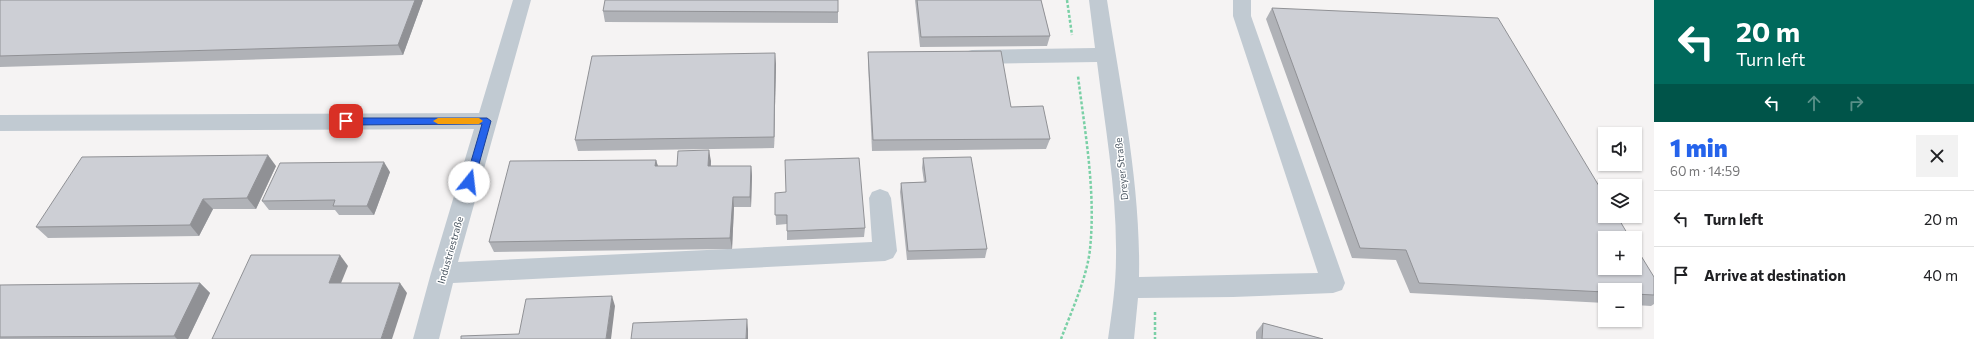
<!DOCTYPE html>
<html lang="en">
<head>
<meta charset="utf-8">
<style>
  body { margin:0; font-family:Commissioner,sans-serif; background:#f2f2f2; color:#202124; height:100vh; display:flex; flex-direction:column; font-size:15px; white-space:nowrap }
  * { box-sizing:border-box; margin:0 }
  p { font-size:13px; color:#757577 }
  .icon { flex:none; width:22px; height:22px; fill:none; stroke:currentColor; stroke-width:2; stroke-linecap:round; stroke-linejoin:round }
  .map { position:relative; flex:1; overflow:hidden }
  .drawer { display:flex; flex-direction:column; background:#fff; width:320px }
  .drawer>* { flex:none }
  .hud { background:#00695c; color:#fff; overflow:hidden }
  .tools { position:absolute; left:1598px; top:127px; display:grid; gap:8px }
  .tools a { display:grid; place-items:center; width:44px; height:44px; border-radius:0px; background:#fff; box-shadow:0 1px 3px #0004; font-size:20px }
  .pin { position:absolute; display:grid; place-items:center; width:34px; height:34px; color:#fff; margin:-17px; border-radius:8px; box-shadow:0 2px 6px #0006 }
  .me { position:absolute; width:44px; margin:-22px; rotate:16deg; stroke-linejoin:round; filter:drop-shadow(0 0 3px #0008) }
  .turn { display:flex; align-items:center; gap:14px; height:84px; padding:0 16px; font-size:18px }
  .turn .icon { width:52px; height:52px; stroke-width:2.5 }
  .turn b { display:block; font-size:28px; line-height:34px }
  .lanes { display:flex; align-items:center; height:38px; padding:0 16px; background:#0003; justify-content:center; gap:20px; direction:ltr }
  .lanes .off { opacity:.35 }
  .round { display:grid; place-items:center; flex:none; width:42px; height:42px; border-radius:0px; background:#f2f2f2 }
  .head { display:flex; align-items:center; justify-content:space-between; height:68px; padding:0 16px }
  h1 { font-size:24px; font-weight:800; line-height:30px; color:#2563eb }
  ul { padding:0; list-style:none }
  li { display:flex; align-items:center; gap:12px; height:56px; padding:0 16px; border-top:1px solid #e0e0e0 }
  li div { flex:1 }
  li b { display:block; font-size:15px }
  li em { font-style:normal }
  main { display:flex; flex:1; min-height:0 }
  .map>svg:first-child { display:block }
</style>
</head>
<body>
<main>
<div class="map">
<svg width="1654" height="339" viewBox="0 0 1654 339">
  <rect width="100%" height="100%" fill="#f5f3f3"/>
  <g fill="none" stroke-linecap="round" stroke-linejoin="round">
    <g stroke="#7ad0a6" stroke-width="2.5" stroke-dasharray="3 2" stroke-linecap="butt">
      <path d="M 1067,0 L 1072,35"/>
      <path d="M 1155,312 L 1155,339"/>
      <path d="M 1061,339 C 1071,312 1087,278 1090,249 C 1096,191 1085,133 1078,76"/>
    </g>
    <g fill="#c1cad2" fill-rule="evenodd">
      <path d="M 513,0 L 531,0 L 458,262 L 872,242 L 869,198 L 872,192 L 880,189 L 888,192 L 891,198 L 897,251 L 893,258 L 885,261 L 453,283 L 439,339 L 413,339 L 431,273 L 474,129 L 0,131 L 0,115 L 479,113 Z"/>
      <path d="M 1089,0 L 1107,0 C 1121,91 1141,185 1139,277 L 1318,273 L 1233,16 L 1233,0 L 1251,0 L 1251,16 L 1345,283 L 1342,290 L 1333,293 L 1233,297 L 1138,298 L 1134,339 L 1108,339 C 1112,312 1116,284 1116,257 C 1117,192 1105,126 1097,62 L 972,64 L 965,62 L 962,57 L 965,52 L 972,50 L 1095,48 Z"/>
    </g>
  </g>
  <g fill="#b0b2b7">
    <path d="M 0,0 L 423,0 L 403,55 L 0,67 Z"/>
    <path d="M 838,0 L 838,23 L 605,22 L 603,11 Z"/>
    <path d="M 915,0 L 1041,0 L 1050,36 L 1047,46 L 920,47 Z"/>
    <path d="M 1272,8 L 1654,277 L 1654,304 L 1651,306 L 1635,305 L 1635,290 L 1605,290 L 1605,303 L 1410,293 L 1396,260 L 1352,258 L 1266,19 Z"/>
    <path d="M 868,52 L 1050,139 L 1046,149 L 872,151 L 868,63 Z"/>
    <path d="M 776,64 L 774,148 L 578,151 L 575,140 Z"/>
    <path d="M 923,158 L 987,249 L 985,258 L 907,260 L 900,192 L 901,183 L 924,182 L 922,168 Z"/>
    <path d="M 656,160 L 658,166 L 677,166 L 711,161 L 711,166 L 751,166 L 752,176 L 751,207 L 734,207 L 732,249 L 494,252 L 489,242 Z"/>
    <path d="M 276,166 L 256,209 L 213,209 L 199,236 L 48,238 L 36,227 Z"/>
    <path d="M 390,172 L 374,215 L 339,215 L 335,210 L 269,210 L 262,201 Z"/>
    <path d="M 775,193 L 865,228 L 864,237 L 787,240 L 787,224 L 776,225 Z"/>
    <path d="M 200,283 L 210,293 L 188,339 L 0,339 L 0,285 Z"/>
    <path d="M 1263,323 L 1323,339 L 1256,339 L 1256,332 Z"/>
  </g>
  <g fill="#909195">
    <path d="M 415,0 L 423,0 L 403,55 L 398,45 Z"/>
    <path d="M 775,53 L 776,64 L 774,148 L 774,137 Z"/>
    <path d="M 709,150 L 711,161 L 710,177 L 708,166 Z"/>
    <path d="M 268,155 L 276,166 L 256,209 L 247,198 Z"/>
    <path d="M 656,160 L 659,170 L 655,166 Z"/>
    <path d="M 384,162 L 390,172 L 374,215 L 367,206 Z"/>
    <path d="M 751,166 L 752,176 L 751,207 L 750,197 Z"/>
    <path d="M 733,197 L 734,207 L 732,249 L 730,238 Z"/>
    <path d="M 203,199 L 213,209 L 199,236 L 190,225 Z"/>
    <path d="M 340,255 L 348,266 L 337,293 L 329,283 Z"/>
    <path d="M 200,283 L 210,293 L 188,339 L 177,339 L 174,336 Z"/>
    <path d="M 400,283 L 407,293 L 392,339 L 381,339 Z"/>
    <path d="M 612,296 L 615,306 L 611,339 L 606,339 Z"/>
    <path d="M 747,319 L 748,329 L 748,339 L 746,339 Z"/>
  </g>
  <g fill="#cdcfd5" stroke="#909195">
    <path d="M 0,0 L 415,0 L 398,45 L 0,56 Z"/>
    <path d="M 605,0 L 838,0 L 838,12 L 603,11 Z"/>
    <path d="M 917,0 L 1041,0 L 1050,36 L 921,37 Z"/>
    <path d="M 1272,8 L 1498,18 L 1605,196 L 1605,216 L 1617,216 L 1630,238 L 1605,238 L 1605,268 L 1635,268 L 1635,246 L 1654,277 L 1654,295 L 1635,294 L 1635,290 L 1605,290 L 1605,292 L 1419,283 L 1406,250 L 1360,248 Z"/>
    <path d="M 1001,51 L 1011,107 L 1043,106 L 1050,139 L 873,140 L 868,52 Z"/>
    <path d="M 775,53 L 774,137 L 575,140 L 592,56 Z"/>
    <path d="M 709,150 L 708,166 L 751,166 L 750,197 L 733,197 L 730,238 L 489,242 L 510,161 L 656,160 L 655,166 L 677,166 L 678,151 Z"/>
    <path d="M 268,155 L 247,198 L 203,199 L 190,225 L 36,227 L 82,157 Z"/>
    <path d="M 971,157 L 987,249 L 908,251 L 901,183 L 926,182 L 923,158 Z"/>
    <path d="M 859,158 L 865,228 L 787,231 L 787,215 L 775,215 L 775,193 L 786,192 L 785,160 Z"/>
    <path d="M 384,162 L 367,206 L 333,206 L 335,200 L 262,201 L 280,163 Z"/>
    <path d="M 251,255 L 340,255 L 329,283 L 400,283 L 381,339 L 212,339 Z"/>
    <path d="M 200,283 L 174,336 L 0,337 L 0,285 Z"/>
    <path d="M 612,296 L 606,339 L 461,339 L 461,336 L 519,334 L 526,299 Z"/>
    <path d="M 747,319 L 746,339 L 631,339 L 633,323 Z"/>
    <path d="M 1263,323 L 1323,339 L 1262,339 Z"/>
  </g>
  <path fill="#2563eb" stroke="#184099" d="M 346,118 L 487,118 L 491,121 L 474,182 L 469,185 L 465,182 L 482,124 L 346,125 L 341,121 Z"/>
  <path fill="#f59e0b" d="M 438,118 L 479,118 L 483,121 L 479,124 L 438,124 L 433,121 Z"/>
  <g text-anchor="middle" stroke-width="3" stroke-linejoin="round" paint-order="stroke">
    <g font-size="10" fill="#4a5661" stroke="#fff">
      <text transform="translate(1121 169) rotate(-96)" y="4">Dreyer Straße</text>
      <text transform="translate(450 250) rotate(-74)" y="4">Industriestraße</text>
    </g>
  </g>
</svg>
<div class="tools">
<a><svg class="icon" aria-label="sound" viewBox="0 0 24 24"><path d="M4 9h4l5-4v14l-5-4H4zM17 9q2 3 0 6"/></svg></a>
<a><svg class="icon" aria-label="layers" viewBox="0 0 24 24"><path d="M12 4l9 5-9 5-9-5zM3 14l9 5 9-5"/></svg></a>
<a>+</a>
<a>−</a>
</div>
<div class="pin" style="left:346px;top:121px;background:#d93025"><svg class="icon" aria-label="arrive" viewBox="0 0 24 24"><path d="M6 21V4h12l-3 4 3 4H6"/></svg></div>
<svg class="me" style="left:469px;top:182px" viewBox="-20 -20 40 40"><circle r="19" fill="#fff"/><path d="M0-13L10 11 0 6-10 11z" fill="#2563eb"/></svg>
</div>
<section class="drawer">
<div class="hud">
<div class="turn"><svg class="icon" aria-label="left" viewBox="0 0 24 24"><path d="M17 20v-9H6M10 6l-5 5 5 5"/></svg><div><b>20 m</b>Turn left</div></div>
<div class="lanes"><svg class="icon" aria-label="left" viewBox="0 0 24 24"><path d="M17 20v-9H6M10 6l-5 5 5 5"/></svg><svg class="icon off" aria-label="ahead" viewBox="0 0 24 24"><path d="M12 20V5M6 11l6-6 6 6"/></svg><svg class="icon off" aria-label="right" viewBox="0 0 24 24"><path d="M7 20v-9h11M14 6l5 5-5 5"/></svg></div>
</div>
<div class="head"><div><h1>1 min</h1><p>60 m · 14:59</p></div><a class="round"><svg class="icon" aria-label="close" viewBox="0 0 24 24"><path d="M6 6l12 12M18 6L6 18"/></svg></a></div>
<ul>
<li><svg class="icon" aria-label="left" viewBox="0 0 24 24"><path d="M17 20v-9H6M10 6l-5 5 5 5"/></svg><div><b>Turn left</b></div><em>20 m</em></li>
<li><svg class="icon" aria-label="arrive" viewBox="0 0 24 24"><path d="M6 21V4h12l-3 4 3 4H6"/></svg><div><b>Arrive at destination</b></div><em>40 m</em></li>
</ul>
</section>
</main>
</body>
</html>
